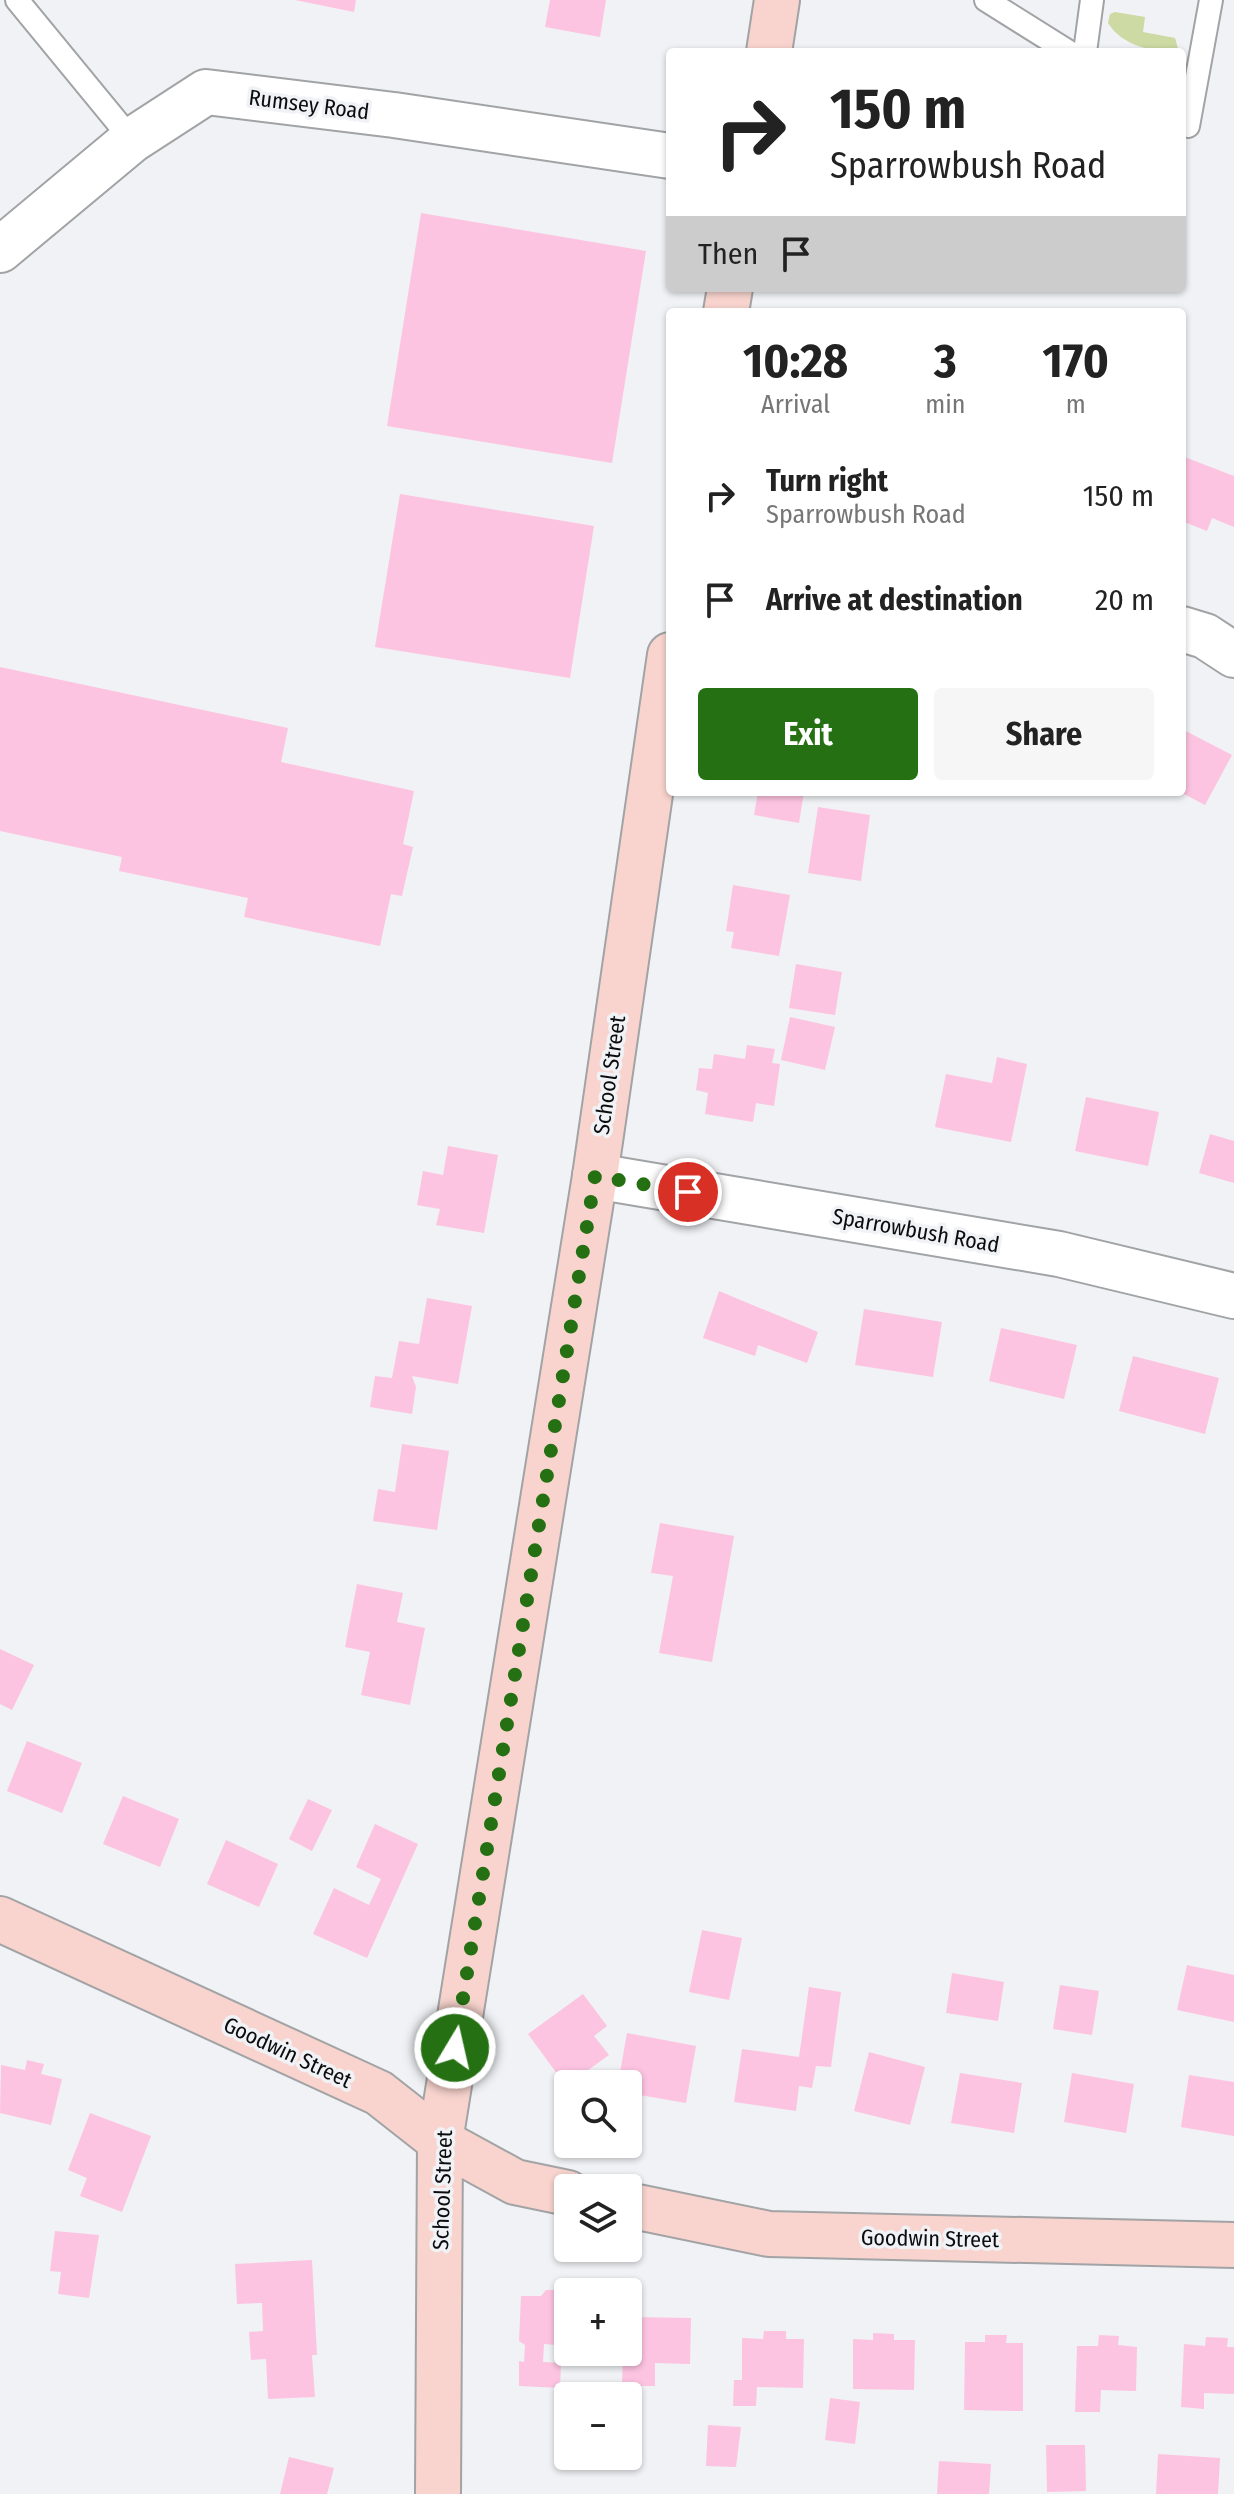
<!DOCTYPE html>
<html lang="en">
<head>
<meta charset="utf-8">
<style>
  body { margin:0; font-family:"Fira Sans Condensed",sans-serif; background:#f6f6f6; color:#222; height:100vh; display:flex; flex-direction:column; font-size:30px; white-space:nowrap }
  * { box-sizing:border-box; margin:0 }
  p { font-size:26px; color:#767676 }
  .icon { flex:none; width:44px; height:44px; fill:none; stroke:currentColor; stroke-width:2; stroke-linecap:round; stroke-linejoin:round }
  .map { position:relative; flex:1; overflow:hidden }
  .panel { position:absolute; left:666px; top:308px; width:520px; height:488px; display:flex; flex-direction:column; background:#fff; border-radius:8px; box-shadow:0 2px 6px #0004 }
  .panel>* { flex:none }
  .hud { position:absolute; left:666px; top:48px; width:520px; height:244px; border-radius:8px; box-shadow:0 2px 6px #0004; background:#fff; color:#222; overflow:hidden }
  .buttons { position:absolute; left:554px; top:2070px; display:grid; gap:16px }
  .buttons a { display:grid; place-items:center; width:88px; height:88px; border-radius:8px; background:#fff; box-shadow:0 2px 6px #0004; font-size:40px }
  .pin { position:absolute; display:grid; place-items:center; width:68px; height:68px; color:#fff; margin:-34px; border:4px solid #fff; border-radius:50%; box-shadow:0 2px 8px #0007 }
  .me { position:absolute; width:88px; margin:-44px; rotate:9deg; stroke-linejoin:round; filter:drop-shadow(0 0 6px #0008) }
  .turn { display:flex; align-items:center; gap:28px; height:168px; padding:0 32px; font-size:36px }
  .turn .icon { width:104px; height:104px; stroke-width:2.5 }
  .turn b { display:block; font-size:56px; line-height:68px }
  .then { display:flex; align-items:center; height:76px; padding:0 32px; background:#0003; gap:16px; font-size:30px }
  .eta { display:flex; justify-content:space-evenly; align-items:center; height:136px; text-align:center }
  .eta b { font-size:48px; font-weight:700; line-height:56px }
  .action { display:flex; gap:16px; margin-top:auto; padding:16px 32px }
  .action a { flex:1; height:92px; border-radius:8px; background:#257012; color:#fff; font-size:32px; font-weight:700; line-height:92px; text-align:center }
  .action a+a { background:#f6f6f6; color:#222 }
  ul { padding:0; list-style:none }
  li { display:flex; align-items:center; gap:24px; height:104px; padding:0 32px }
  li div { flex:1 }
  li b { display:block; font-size:30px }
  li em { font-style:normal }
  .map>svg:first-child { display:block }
</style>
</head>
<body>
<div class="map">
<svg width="1234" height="2494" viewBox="0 0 1234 2494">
  <rect width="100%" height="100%" fill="#f0f2f5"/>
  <path fill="#cddaa4" d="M 1115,12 L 1145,17 L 1143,32 L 1175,38 L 1179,52 C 1154,52 1123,47 1108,23 L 1110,14 Z"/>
  <g fill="#fdc4e1">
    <path d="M 295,0 L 356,0 L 354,12 Z"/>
    <path d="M 550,0 L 606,0 L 600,37 L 545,27 Z"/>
    <path d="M 421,213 L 646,251 L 612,463 L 387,426 Z"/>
    <path d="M 1182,456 L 1234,476 L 1234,527 L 1212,518 L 1207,531 L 1182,521 Z"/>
    <path d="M 400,494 L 594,526 L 570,678 L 375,647 Z"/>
    <path d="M 0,667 L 288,728 L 281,762 L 414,791 L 403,844 L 413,847 L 402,896 L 391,894 L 380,946 L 244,917 L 248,898 L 119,871 L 122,857 L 0,831 Z"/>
    <path d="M 1182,729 L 1232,755 L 1205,805 L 1182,793 Z"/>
    <path d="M 758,792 L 804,792 L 799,823 L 754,815 Z"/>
    <path d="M 818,807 L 870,815 L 861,881 L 808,873 Z"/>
    <path d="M 733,885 L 790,895 L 779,956 L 731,948 L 734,932 L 726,931 Z"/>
    <path d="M 796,964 L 842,972 L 835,1015 L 789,1008 Z"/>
    <path d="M 790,1017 L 835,1027 L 825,1070 L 781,1060 Z"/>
    <path d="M 747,1045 L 775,1049 L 772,1063 L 780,1064 L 774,1106 L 756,1103 L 753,1122 L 705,1114 L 708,1093 L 696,1090 L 699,1068 L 712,1069 L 714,1054 L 745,1059 Z"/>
    <path d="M 997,1057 L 1027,1064 L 1011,1142 L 935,1127 L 946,1074 L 992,1083 Z"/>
    <path d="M 1086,1097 L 1159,1112 L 1148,1166 L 1075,1151 Z"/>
    <path d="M 1210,1134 L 1234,1141 L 1234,1183 L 1199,1173 Z"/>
    <path d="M 448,1146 L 498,1155 L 484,1233 L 436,1225 L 440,1209 L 417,1205 L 423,1171 L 443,1175 Z"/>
    <path d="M 719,1291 L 818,1332 L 807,1363 L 758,1345 L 755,1356 L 703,1338 Z"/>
    <path d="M 427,1298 L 472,1306 L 458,1384 L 412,1376 L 416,1387 L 412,1414 L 370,1407 L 375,1376 L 392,1378 L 399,1341 L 419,1344 Z"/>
    <path d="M 864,1309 L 942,1322 L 933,1377 L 855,1365 Z"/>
    <path d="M 1001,1328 L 1077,1345 L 1064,1399 L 989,1381 Z"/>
    <path d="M 1133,1356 L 1219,1378 L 1205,1434 L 1119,1411 Z"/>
    <path d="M 402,1444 L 449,1451 L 437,1530 L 373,1521 L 378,1489 L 395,1492 Z"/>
    <path d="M 660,1523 L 734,1536 L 712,1662 L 659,1653 L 673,1576 L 651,1573 Z"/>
    <path d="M 357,1584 L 403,1593 L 397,1622 L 425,1628 L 410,1705 L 361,1695 L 370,1652 L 345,1647 Z"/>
    <path d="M 0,1649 L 34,1665 L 12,1710 L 0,1704 Z"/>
    <path d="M 27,1741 L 82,1763 L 62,1813 L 7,1791 Z"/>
    <path d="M 123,1796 L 179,1819 L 160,1867 L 103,1844 Z"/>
    <path d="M 308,1799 L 332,1810 L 312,1851 L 289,1839 Z"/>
    <path d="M 375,1824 L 418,1844 L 367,1958 L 313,1934 L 334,1888 L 369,1905 L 381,1879 L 356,1867 Z"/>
    <path d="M 226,1840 L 278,1864 L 259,1907 L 207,1884 Z"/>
    <path d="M 702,1930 L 742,1938 L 729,2000 L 689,1992 Z"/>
    <path d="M 1187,1965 L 1234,1975 L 1234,2022 L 1177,2010 Z"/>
    <path d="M 952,1973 L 1004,1982 L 998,2021 L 946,2013 Z"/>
    <path d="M 1060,1985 L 1099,1991 L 1092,2035 L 1053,2029 Z"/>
    <path d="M 809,1987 L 841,1992 L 831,2067 L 816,2066 L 812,2088 L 799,2086 L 796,2111 L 734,2102 L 742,2049 L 799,2057 Z"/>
    <path d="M 583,1994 L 607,2026 L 594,2036 L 609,2055 L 566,2086 L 528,2034 Z"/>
    <path d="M 627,2033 L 696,2046 L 686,2103 L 628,2093 L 628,2084 L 618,2084 Z"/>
    <path d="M 869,2052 L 925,2067 L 910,2125 L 854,2111 Z"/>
    <path d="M 27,2060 L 44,2064 L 41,2074 L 62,2079 L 51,2125 L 0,2113 L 1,2065 L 25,2070 Z"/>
    <path d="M 960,2073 L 1022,2083 L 1014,2133 L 951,2123 Z"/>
    <path d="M 1072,2073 L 1134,2084 L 1126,2133 L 1064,2122 Z"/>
    <path d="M 1189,2075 L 1234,2082 L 1234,2136 L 1181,2127 Z"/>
    <path d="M 90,2113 L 151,2136 L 122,2212 L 80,2196 L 87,2178 L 68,2170 Z"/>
    <path d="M 55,2231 L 99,2235 L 89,2298 L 58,2294 L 61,2272 L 50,2271 Z"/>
    <path d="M 312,2260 L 317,2355 L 312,2355 L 315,2397 L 268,2399 L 266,2359 L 251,2360 L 249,2332 L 263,2331 L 262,2303 L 237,2304 L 235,2264 Z"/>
    <path d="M 546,2290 L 561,2290 L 560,2297 L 568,2298 L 568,2346 L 544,2344 L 543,2362 L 561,2363 L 560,2388 L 519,2386 L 519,2361 L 524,2362 L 525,2345 L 519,2341 L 521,2296 L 541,2296 Z"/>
    <path d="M 631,2317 L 691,2318 L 690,2364 L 655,2363 L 655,2386 L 622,2386 L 623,2355 L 631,2355 Z"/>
    <path d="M 764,2331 L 786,2331 L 786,2339 L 804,2339 L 803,2388 L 757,2387 L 756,2406 L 733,2406 L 734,2380 L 742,2380 L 742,2338 L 763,2339 Z"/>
    <path d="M 873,2333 L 894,2334 L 894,2340 L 915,2340 L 914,2390 L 853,2389 L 853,2339 L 873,2340 Z"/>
    <path d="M 985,2335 L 1007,2335 L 1006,2343 L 1023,2343 L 1023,2411 L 964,2410 L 965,2342 L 985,2342 Z"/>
    <path d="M 1099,2335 L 1119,2336 L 1118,2345 L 1137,2347 L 1136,2391 L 1101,2390 L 1100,2412 L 1075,2412 L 1077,2346 L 1098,2346 Z"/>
    <path d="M 1206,2337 L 1228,2338 L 1227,2347 L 1234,2347 L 1234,2394 L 1204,2393 L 1204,2409 L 1181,2407 L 1184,2344 L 1205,2346 Z"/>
    <path d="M 830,2398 L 860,2402 L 855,2444 L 825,2440 Z"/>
    <path d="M 628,2405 L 634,2406 L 631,2447 L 628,2446 Z"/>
    <path d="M 708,2425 L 741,2427 L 736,2467 L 706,2466 Z"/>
    <path d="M 1046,2445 L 1085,2445 L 1086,2491 L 1047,2492 Z"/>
    <path d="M 1158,2454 L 1220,2458 L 1218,2494 L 1156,2494 Z"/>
    <path d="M 289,2457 L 334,2468 L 327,2494 L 280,2494 Z"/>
    <path d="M 939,2461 L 991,2464 L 989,2494 L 937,2494 Z"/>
  </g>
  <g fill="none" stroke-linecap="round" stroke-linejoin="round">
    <defs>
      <g id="lane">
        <path d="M 17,0 L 132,140"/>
        <path d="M 986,0 L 1069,52"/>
        <path d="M 1085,52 L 1092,0"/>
        <path d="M 1182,122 L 1188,126 L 1211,0"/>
      </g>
      <g id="street">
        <path d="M 0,250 L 132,140 L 206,92 L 394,115 L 670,156"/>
        <path d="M 1182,629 L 1205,636 L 1234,655"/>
        <path d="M 595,1176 L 1059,1254 L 1234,1296"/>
      </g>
      <g id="secondary">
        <path d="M 769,52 L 777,0"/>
        <path d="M 726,312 L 730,288"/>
        <path d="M 0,1919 L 379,2093 L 440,2141 L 515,2182 L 568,2193"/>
        <path d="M 628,2205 L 769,2234 L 1234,2245"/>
        <path d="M 438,2494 L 440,2141 L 595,1176 L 670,655"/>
      </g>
    </defs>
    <use href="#lane" stroke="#a1a3a5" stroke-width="26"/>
    <use href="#street" stroke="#a1a3a5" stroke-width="48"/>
    <use href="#secondary" stroke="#a1a3a5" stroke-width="48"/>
    <use href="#lane" stroke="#fff" stroke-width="22"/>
    <use href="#street" stroke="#fff" stroke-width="44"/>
    <use href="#secondary" stroke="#f9d4ce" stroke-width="44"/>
  </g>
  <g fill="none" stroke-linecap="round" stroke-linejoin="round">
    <path stroke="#257012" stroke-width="14" stroke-dasharray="0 25.2" d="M 455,2048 L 595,1176 L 688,1192"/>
  </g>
  <g text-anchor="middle" stroke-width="7" stroke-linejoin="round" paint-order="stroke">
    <g font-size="22" fill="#0b0c0d" stroke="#f0f2f5">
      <text transform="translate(309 104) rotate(7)" y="8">Rumsey Road</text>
      <text transform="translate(609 1075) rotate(-82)" y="8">School Street</text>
      <text transform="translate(916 1230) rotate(10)" y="8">Sparrowbush Road</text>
      <text transform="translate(288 2052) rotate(25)" y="8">Goodwin Street</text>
      <text transform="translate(442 2190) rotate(-88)" y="8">School Street</text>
      <text transform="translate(930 2238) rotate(1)" y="8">Goodwin Street</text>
    </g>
  </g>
</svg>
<div class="buttons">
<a><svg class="icon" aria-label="search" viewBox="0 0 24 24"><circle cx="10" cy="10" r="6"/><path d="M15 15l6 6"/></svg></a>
<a><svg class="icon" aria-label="layers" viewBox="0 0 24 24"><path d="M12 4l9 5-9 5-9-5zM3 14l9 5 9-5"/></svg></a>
<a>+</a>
<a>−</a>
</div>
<div class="pin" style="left:688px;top:1192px;background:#d93025"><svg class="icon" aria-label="arrive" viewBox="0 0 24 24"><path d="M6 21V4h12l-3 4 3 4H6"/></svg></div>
<svg class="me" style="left:455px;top:2048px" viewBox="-20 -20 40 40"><circle r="17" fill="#257012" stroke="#fff" stroke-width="3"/><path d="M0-11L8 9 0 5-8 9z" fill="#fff"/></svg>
<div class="hud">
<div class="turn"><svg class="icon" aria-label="right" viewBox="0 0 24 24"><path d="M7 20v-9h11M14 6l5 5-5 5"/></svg><div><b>150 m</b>Sparrowbush Road</div></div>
<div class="then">Then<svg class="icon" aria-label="arrive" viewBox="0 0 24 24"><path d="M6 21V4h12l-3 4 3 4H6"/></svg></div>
</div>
<section class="panel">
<div class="eta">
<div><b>10:28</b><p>Arrival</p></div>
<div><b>3</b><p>min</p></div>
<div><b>170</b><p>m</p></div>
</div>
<ul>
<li><svg class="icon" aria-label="right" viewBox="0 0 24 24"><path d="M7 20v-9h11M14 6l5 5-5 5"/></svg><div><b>Turn right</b><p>Sparrowbush Road</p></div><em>150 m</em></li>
<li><svg class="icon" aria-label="arrive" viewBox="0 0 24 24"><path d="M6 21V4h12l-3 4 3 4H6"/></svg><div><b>Arrive at destination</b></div><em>20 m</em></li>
</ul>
<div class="action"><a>Exit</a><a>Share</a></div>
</section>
</div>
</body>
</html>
